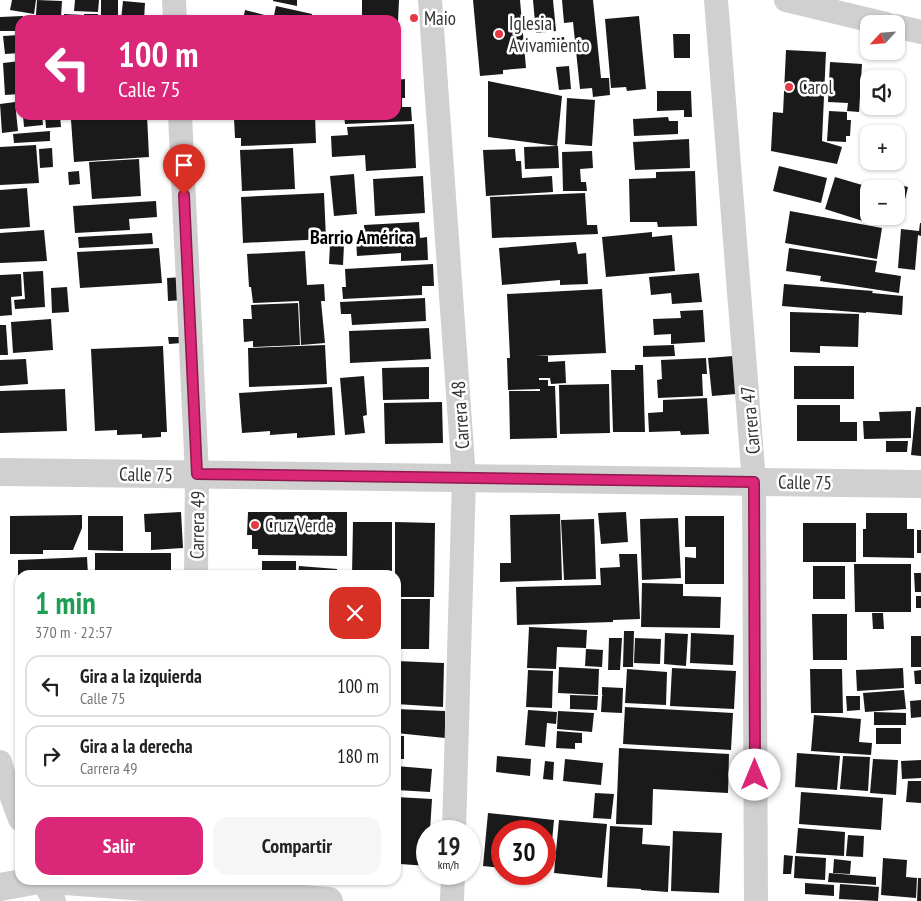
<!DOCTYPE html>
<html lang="es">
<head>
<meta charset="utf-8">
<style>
  body { margin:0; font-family:"PT Sans Narrow",sans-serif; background:#f6f6f6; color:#222; height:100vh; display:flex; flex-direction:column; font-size:19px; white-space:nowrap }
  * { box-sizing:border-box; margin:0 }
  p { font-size:16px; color:#767676 }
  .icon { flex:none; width:28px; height:28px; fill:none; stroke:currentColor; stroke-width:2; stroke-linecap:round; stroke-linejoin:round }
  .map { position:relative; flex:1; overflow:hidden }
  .details { position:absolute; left:15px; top:570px; width:386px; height:315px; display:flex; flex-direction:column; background:#fff; border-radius:15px; box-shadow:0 1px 4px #0004 }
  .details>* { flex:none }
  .top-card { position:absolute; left:15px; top:15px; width:386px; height:105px; border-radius:15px; box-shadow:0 1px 4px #0004; background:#db2777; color:#fff; overflow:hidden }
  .needle { width:32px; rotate:244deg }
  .buttons { position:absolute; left:860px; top:15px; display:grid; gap:10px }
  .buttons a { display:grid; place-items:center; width:45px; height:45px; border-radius:10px; background:#fff; box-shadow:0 1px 4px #0004; font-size:25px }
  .speed { position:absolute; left:416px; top:820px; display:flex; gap:10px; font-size:25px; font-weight:700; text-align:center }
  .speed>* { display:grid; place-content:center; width:65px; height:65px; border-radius:50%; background:#fff; box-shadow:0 1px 4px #0004; line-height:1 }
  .speed small { font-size:12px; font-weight:400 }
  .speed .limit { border:8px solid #d22; background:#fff; color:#111 }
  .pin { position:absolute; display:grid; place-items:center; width:42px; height:42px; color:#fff; margin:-51px -21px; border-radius:50% 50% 50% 0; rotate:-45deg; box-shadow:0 0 5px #0007 }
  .pin .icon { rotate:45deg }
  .me { position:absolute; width:55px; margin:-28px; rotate:0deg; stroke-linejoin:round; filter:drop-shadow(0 0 4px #0008) }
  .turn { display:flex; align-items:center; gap:18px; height:105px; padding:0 20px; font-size:22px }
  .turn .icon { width:65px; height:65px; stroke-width:2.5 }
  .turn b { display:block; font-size:35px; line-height:42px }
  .round { display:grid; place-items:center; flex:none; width:52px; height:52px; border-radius:15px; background:#f6f6f6 }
  .summary { display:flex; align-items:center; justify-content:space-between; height:85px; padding:0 20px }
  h1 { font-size:30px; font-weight:700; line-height:38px; color:#1e9e55 }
  .cta { display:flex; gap:10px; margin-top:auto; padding:10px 20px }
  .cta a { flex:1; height:58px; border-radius:15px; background:#db2777; color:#fff; font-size:20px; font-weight:700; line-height:58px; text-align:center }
  .cta a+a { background:#f6f6f6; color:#222 }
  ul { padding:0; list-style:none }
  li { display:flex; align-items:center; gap:15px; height:62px; margin:0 10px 8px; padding:0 10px; border:2px solid #e0e0e0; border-radius:15px }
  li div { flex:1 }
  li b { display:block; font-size:19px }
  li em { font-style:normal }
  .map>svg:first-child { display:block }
</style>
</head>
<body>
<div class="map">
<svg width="921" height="901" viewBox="0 0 921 901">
  <rect width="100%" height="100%" fill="#fff"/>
  <g fill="#1a1a1a">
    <path d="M 12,0 L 36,0 L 34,14 L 10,10 Z"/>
    <path d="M 37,0 L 62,1 L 61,17 L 36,15 Z"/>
    <path d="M 75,0 L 99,0 L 98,12 L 74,11 Z"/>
    <rect x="101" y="0" width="17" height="20"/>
    <path d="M 273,0 L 297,0 L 297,6 L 273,1 Z"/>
    <path d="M 362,0 L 399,0 L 398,22 L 396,22 L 396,20 L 362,20 Z"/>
    <path d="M 473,0 L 520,0 L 526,68 L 503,70 L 503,74 L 480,76 Z"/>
    <path d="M 533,0 L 553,0 L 556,31 L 536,33 Z"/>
    <path d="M 562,0 L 593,0 L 601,78 L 609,78 L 610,95 L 593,97 L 592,88 L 580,89 L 573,22 L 564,23 Z"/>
    <path d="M 123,1 L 145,3 L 144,20 L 121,20 Z"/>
    <path d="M 276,6 L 312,14 L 311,20 L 273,20 Z"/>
    <path d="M 245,10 L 272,17 L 272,20 L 243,20 Z"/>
    <path d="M 64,14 L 83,15 L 83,20 L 64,20 L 64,18 L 65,18 L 64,17 Z"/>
    <rect x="84" y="14" width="14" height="6"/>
    <path d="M 23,16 L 23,20 L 20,20 L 20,31 L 0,31 L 0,17 Z"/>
    <path d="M 639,16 L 646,89 L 627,91 L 626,87 L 611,88 L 605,19 Z"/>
    <path d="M 673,34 L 690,34 L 690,58 L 674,58 Z"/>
    <path d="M 20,35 L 20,53 L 5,54 L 3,36 Z"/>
    <path d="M 564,37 L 565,49 L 553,50 L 552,38 Z"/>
    <path d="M 786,50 L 826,52 L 822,141 L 842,147 L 837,164 L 771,151 L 773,112 L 783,113 Z"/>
    <path d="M 20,61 L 20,94 L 5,95 L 3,63 Z"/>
    <path d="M 830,62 L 862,64 L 859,112 L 847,111 L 848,103 L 828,102 Z"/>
    <path d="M 569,66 L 571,89 L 559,90 L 556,67 Z"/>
    <path d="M 405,79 L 405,98 L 402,98 L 402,107 L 411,107 L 412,121 L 345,124 L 344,115 L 396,115 L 396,80 Z"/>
    <path d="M 488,81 L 562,96 L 557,146 L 488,137 Z"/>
    <path d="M 657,91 L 691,91 L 692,117 L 684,117 L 684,110 L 657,111 Z"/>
    <path d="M 567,98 L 595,100 L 592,146 L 565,144 Z"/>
    <path d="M 15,102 L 18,131 L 2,133 L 0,104 Z"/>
    <path d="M 829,111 L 847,112 L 847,120 L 851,120 L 850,136 L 846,136 L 846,142 L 827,141 Z"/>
    <path d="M 23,115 L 42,115 L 43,125 L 24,127 Z"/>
    <path d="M 45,115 L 60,115 L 61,127 L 46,128 Z"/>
    <path d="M 147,115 L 149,157 L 74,162 L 71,120 Z"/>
    <path d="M 240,115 L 315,115 L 316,143 L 241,146 L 241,138 L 235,138 L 234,118 L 240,118 Z"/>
    <path d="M 668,117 L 669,121 L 678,121 L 678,134 L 634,136 L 633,119 Z"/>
    <path d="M 414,124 L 416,168 L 366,171 L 365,155 L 332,157 L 331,136 L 348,135 L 347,127 Z"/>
    <path d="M 50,131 L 50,141 L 14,143 L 13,134 Z"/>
    <path d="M 689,139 L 690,168 L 635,170 L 633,142 Z"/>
    <path d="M 36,145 L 39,183 L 0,185 L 0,147 Z"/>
    <path d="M 558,146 L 559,168 L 525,169 L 524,147 Z"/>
    <path d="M 52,148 L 53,167 L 40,168 L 39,149 Z"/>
    <path d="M 293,148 L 295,189 L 242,191 L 240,150 Z"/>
    <path d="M 515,149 L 516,161 L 521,161 L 522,178 L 552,176 L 553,192 L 486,196 L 483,150 Z"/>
    <path d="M 592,151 L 593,168 L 580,169 L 581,182 L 586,182 L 587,191 L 563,191 L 562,152 Z"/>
    <path d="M 139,159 L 141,196 L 92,199 L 89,162 Z"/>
    <path d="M 779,166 L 827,178 L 821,203 L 773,191 Z"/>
    <path d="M 79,171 L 80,184 L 69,185 L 68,172 Z"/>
    <path d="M 695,171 L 697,226 L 658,227 L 657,222 L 630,222 L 629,179 L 656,178 L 656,172 Z"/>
    <path d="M 354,174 L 357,214 L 334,216 L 330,176 Z"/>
    <path d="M 423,176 L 425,213 L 375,216 L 373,179 Z"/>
    <path d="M 835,177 L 869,187 L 869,214 L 866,222 L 825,209 Z"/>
    <path d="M 883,181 L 908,187 L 900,220 L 887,217 L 896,216 L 896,189 L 881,189 Z"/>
    <path d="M 27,188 L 30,227 L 0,229 L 0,190 Z"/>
    <path d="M 324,193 L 326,239 L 243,243 L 241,197 Z"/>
    <path d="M 585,193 L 587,225 L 597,225 L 598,234 L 492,238 L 490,197 Z"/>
    <path d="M 156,201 L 157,217 L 129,219 L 130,230 L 75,233 L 73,206 Z"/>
    <path d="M 790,211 L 882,228 L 877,259 L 785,243 Z"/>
    <path d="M 419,222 L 420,238 L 427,237 L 428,260 L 401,261 L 401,253 L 357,256 L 356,239 L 365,238 L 364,225 Z"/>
    <path d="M 920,223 L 921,223 L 921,236 L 918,235 L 915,270 L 898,268 L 901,229 L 919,231 Z"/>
    <path d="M 44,230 L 47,261 L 0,263 L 0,233 Z"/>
    <path d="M 652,232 L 652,237 L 672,235 L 675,271 L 606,277 L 602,237 Z"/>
    <path d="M 152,233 L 153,244 L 79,248 L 78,237 Z"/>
    <path d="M 576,242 L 578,254 L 586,253 L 588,284 L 560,285 L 560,280 L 502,285 L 499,248 Z"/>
    <path d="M 330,244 L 344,245 L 343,265 L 329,264 Z"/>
    <path d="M 159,248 L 162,283 L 80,288 L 77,252 Z"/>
    <path d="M 789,248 L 877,261 L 875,272 L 901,276 L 899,293 L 820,281 L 821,276 L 786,271 Z"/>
    <path d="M 305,251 L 307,285 L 324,284 L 325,301 L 321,301 L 325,343 L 301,345 L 299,301 L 253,303 L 251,287 L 249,287 L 247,254 Z"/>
    <path d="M 433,264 L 434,286 L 422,286 L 422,295 L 343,299 L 342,287 L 346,287 L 345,269 Z"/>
    <path d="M 43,271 L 45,307 L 15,309 L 14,300 L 25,299 L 23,272 Z"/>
    <path d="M 699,273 L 702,302 L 672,304 L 671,293 L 651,295 L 649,277 Z"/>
    <path d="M 21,274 L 22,296 L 11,297 L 12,315 L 0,316 L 0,275 Z"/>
    <path d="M 184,277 L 185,300 L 168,301 L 167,278 Z"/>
    <path d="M 784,284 L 873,291 L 872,293 L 903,296 L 902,315 L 866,312 L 866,313 L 782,306 Z"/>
    <path d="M 67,287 L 69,312 L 52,313 L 51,288 Z"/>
    <path d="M 602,289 L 606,353 L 535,356 L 548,356 L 548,362 L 565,361 L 566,383 L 551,384 L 550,378 L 539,378 L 539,380 L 548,380 L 548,386 L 555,386 L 557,438 L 510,439 L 509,391 L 540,391 L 540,389 L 508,390 L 507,358 L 510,358 L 507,294 Z"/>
    <path d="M 425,298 L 426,321 L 352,325 L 351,314 L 341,314 L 340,302 Z"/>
    <path d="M 298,303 L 300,345 L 253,347 L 253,341 L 244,342 L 243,319 L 252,319 L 251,305 Z"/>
    <path d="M 703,310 L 705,342 L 671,344 L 671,334 L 654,335 L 653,319 L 681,318 L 680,311 Z"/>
    <path d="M 790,312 L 859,314 L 858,347 L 820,346 L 820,353 L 790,352 Z"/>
    <path d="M 51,319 L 53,350 L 13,353 L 11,322 Z"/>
    <path d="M 0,325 L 6,325 L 8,355 L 0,355 Z"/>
    <path d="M 429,328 L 431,359 L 350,363 L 349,331 Z"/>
    <path d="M 168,337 L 181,337 L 181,343 L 169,344 Z"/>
    <path d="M 325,345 L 327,384 L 249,387 L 248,348 Z"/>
    <path d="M 674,345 L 675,356 L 643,357 L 643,346 Z"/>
    <path d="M 163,346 L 167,432 L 161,432 L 161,437 L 142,438 L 142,434 L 117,435 L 117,430 L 95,431 L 91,349 Z"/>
    <path d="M 733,356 L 736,394 L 712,396 L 708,358 Z"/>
    <path d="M 706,358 L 707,374 L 702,374 L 703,396 L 658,398 L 657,380 L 662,379 L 661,360 Z"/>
    <path d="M 26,359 L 28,384 L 0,386 L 0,360 Z"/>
    <path d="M 635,365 L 643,365 L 645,432 L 613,432 L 611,370 L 635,370 Z"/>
    <rect x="794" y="366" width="60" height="33"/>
    <path d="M 429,367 L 429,399 L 383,400 L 382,368 Z"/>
    <path d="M 364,376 L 367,415 L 363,416 L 365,433 L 345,435 L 340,378 Z"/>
    <path d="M 609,384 L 610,433 L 560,434 L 559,385 Z"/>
    <path d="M 332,387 L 335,435 L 297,438 L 297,433 L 270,435 L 270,431 L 242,433 L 239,393 Z"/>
    <path d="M 65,389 L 67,431 L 0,433 L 0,391 Z"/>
    <path d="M 707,398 L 709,434 L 681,435 L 680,431 L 649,432 L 648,413 L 663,412 L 663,400 Z"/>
    <path d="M 442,402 L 443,443 L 385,444 L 384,403 Z"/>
    <path d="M 797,405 L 840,405 L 840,422 L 857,422 L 857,441 L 797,441 Z"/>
    <path d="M 916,407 L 921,407 L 921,456 L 911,455 Z"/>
    <path d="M 911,411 L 911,438 L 864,439 L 863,421 L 880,421 L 879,412 Z"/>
    <path d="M 886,441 L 908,441 L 907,452 L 886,452 Z"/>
    <path d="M 181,512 L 183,548 L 151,550 L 151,532 L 145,532 L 144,514 Z"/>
    <path d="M 248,512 L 347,512 L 347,556 L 258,555 L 258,549 L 252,549 L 252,535 L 247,535 Z"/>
    <path d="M 626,512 L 628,542 L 601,544 L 598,513 Z"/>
    <path d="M 866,513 L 907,513 L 907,529 L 914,529 L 914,558 L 863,557 L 863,529 L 866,529 Z"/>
    <path d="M 560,514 L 562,580 L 500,582 L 500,563 L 511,563 L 510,515 Z"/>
    <path d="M 82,515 L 82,528 L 73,550 L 43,550 L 43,554 L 10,554 L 10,516 Z"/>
    <path d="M 88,516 L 123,516 L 123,551 L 88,550 Z"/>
    <path d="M 685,516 L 724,516 L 724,584 L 685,584 L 685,557 L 696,558 L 696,547 L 685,547 Z"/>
    <path d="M 678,518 L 681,578 L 642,580 L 640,519 Z"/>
    <path d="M 594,519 L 596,579 L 564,580 L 561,520 Z"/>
    <path d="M 353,522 L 392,522 L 392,575 L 352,575 Z"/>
    <path d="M 395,522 L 435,523 L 434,597 L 396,597 L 396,575 L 395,575 Z"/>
    <rect x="803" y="523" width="53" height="39"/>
    <rect x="917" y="530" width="4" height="23"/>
    <rect x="95" y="553" width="76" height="22"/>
    <path d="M 619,554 L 637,554 L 640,619 L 613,620 L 613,622 L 517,625 L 516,587 L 601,585 L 600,568 L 620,567 Z"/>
    <path d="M 87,557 L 88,575 L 18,575 L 18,560 Z"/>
    <rect x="262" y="561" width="34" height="14"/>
    <path d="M 854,564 L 911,564 L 911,612 L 855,612 Z"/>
    <path d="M 299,566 L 337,569 L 337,575 L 298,575 Z"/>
    <rect x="813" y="566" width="32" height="33"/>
    <path d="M 914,573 L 921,573 L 921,592 L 915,592 Z"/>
    <path d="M 642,583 L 683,584 L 683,596 L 721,597 L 720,628 L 641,627 Z"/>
    <rect x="916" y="596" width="5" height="12"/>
    <path d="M 396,599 L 430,599 L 429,649 L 396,649 Z"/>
    <path d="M 872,613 L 883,613 L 884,629 L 873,629 Z"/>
    <path d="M 812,614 L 847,614 L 847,660 L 813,660 Z"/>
    <path d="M 529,627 L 587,630 L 586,648 L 557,647 L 556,669 L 527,668 Z"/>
    <path d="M 624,631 L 634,631 L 633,667 L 623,667 Z"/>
    <path d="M 665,633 L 688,634 L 686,666 L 664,664 Z"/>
    <path d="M 691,633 L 734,635 L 733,665 L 690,663 Z"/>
    <rect x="911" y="636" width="10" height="31"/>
    <path d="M 609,638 L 622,638 L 620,670 L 608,670 Z"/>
    <path d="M 635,638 L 661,639 L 660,664 L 634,663 Z"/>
    <path d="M 586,649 L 603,650 L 602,667 L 585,666 Z"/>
    <path d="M 396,661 L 444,663 L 443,707 L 396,704 Z"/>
    <path d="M 559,667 L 599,669 L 598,695 L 558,693 Z"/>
    <path d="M 672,668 L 736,671 L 734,709 L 670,706 Z"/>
    <path d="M 903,668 L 904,688 L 857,691 L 856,670 Z"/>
    <path d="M 627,669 L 667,672 L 666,705 L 625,703 Z"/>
    <path d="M 810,669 L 842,669 L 843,713 L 811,713 Z"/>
    <path d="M 528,670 L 553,671 L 552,708 L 526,707 Z"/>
    <path d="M 921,670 L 921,684 L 915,684 L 914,671 Z"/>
    <path d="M 602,687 L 623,688 L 622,713 L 601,712 L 602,696 L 603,696 L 602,695 Z"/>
    <path d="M 904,690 L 906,709 L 865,712 L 863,693 Z"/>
    <path d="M 570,695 L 598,696 L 597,710 L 570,709 Z"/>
    <path d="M 846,696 L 860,696 L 860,710 L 847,711 Z"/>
    <path d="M 921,700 L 921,717 L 911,718 L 910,701 Z"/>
    <path d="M 625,707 L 733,713 L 731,750 L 623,744 Z"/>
    <path d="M 396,709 L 445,711 L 445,738 L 396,733 Z"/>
    <path d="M 528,710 L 557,712 L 556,724 L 547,723 L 545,747 L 525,745 Z"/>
    <path d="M 558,711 L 594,713 L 592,732 L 557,729 Z"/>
    <path d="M 874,712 L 906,713 L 906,725 L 874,725 Z"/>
    <path d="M 814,715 L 861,719 L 859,742 L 872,743 L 871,755 L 811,751 Z"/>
    <rect x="876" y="728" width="25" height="16"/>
    <path d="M 557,731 L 582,733 L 582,743 L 575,743 L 575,749 L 556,748 Z"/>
    <rect x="396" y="736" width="8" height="23"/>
    <path d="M 619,748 L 729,754 L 728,793 L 653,789 L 652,825 L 616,824 Z"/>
    <path d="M 797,753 L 840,756 L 837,790 L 795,787 Z"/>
    <path d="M 497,756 L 531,759 L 530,776 L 496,772 Z"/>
    <path d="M 843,756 L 870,757 L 868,791 L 840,789 Z"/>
    <path d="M 565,759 L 603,763 L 601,785 L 563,781 Z"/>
    <path d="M 873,759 L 898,760 L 896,795 L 870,793 Z"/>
    <path d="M 921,760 L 921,778 L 902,779 L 901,761 Z"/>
    <path d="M 545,761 L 554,762 L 553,780 L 543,779 Z"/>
    <path d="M 396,766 L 432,769 L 430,792 L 396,790 Z"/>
    <path d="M 908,781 L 921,781 L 921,803 L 906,802 Z"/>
    <path d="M 801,792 L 883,798 L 881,830 L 799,824 Z"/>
    <path d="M 595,793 L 614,794 L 611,819 L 593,818 Z"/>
    <path d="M 396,797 L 432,799 L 430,831 L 428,831 L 428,866 L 400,864 L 399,870 L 396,870 Z"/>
    <path d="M 488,813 L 554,820 L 549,873 L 545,872 L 545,831 L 502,831 L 502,868 L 483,866 Z"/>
    <path d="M 559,820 L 607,824 L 602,878 L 554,873 Z"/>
    <path d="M 610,826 L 643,828 L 642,844 L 670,846 L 668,892 L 641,890 L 641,889 L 607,887 Z"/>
    <path d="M 798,828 L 845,832 L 844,856 L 796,853 Z"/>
    <path d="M 673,831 L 722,833 L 719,893 L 671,891 Z"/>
    <path d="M 848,835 L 864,836 L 863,857 L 846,856 Z"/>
    <path d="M 784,855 L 793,856 L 791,874 L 783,874 Z"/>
    <path d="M 795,856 L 826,858 L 825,880 L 794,878 Z"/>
    <path d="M 883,858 L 907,860 L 906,877 L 917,878 L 916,898 L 881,895 Z"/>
    <path d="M 834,859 L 851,861 L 850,874 L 833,873 Z"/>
    <path d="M 829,873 L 876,877 L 876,885 L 828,882 Z"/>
    <path d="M 918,878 L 921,878 L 921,901 L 917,901 Z"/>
    <path d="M 805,883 L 834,885 L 834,896 L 805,894 Z"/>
    <path d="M 840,884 L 879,887 L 878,901 L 839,899 Z"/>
  </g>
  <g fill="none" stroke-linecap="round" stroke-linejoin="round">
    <g stroke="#d0d0d0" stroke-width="24">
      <path d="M 174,0 L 175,20"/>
      <path d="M 430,0 L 464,478 L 454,831"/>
      <path d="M 716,0 L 754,482 L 756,901"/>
      <path d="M 786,0 L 886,24"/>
      <path d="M 896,26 L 921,32"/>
      <path d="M 180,115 L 197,474 L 196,575"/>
      <path d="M 0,762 L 4,776 L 20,819"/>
      <path d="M 43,880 L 54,901"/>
      <path d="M 452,901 L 453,874"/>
    </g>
    <g stroke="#d0d0d0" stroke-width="28">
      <path d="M 0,472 L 921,484"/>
      <path d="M 52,880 L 329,901"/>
      <path d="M 0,887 L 39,880"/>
    </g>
  </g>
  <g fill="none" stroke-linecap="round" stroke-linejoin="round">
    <defs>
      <path id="route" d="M 184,195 L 197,474 L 754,482 L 755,775"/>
    </defs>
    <use href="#route" stroke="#8e194d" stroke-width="12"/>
    <use href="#route" stroke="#db2777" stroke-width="9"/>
  </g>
  <g fill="#e63946" stroke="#fff" stroke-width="2">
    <circle cx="414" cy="18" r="5"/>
    <circle cx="499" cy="34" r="5"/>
    <circle cx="789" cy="87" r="5"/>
    <circle cx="255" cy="525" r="5"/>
  </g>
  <g text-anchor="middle" stroke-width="5" stroke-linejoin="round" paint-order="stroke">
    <g font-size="19" fill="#333" stroke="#fff" text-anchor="start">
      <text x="424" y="25">Maio</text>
      <text x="509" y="30">Iglesia<tspan x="509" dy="22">Avivamiento</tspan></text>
      <text x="799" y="94">Carol</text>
      <text x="265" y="532">Cruz Verde</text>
    </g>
    <g font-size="19" fill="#333" stroke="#fff">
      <text transform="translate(460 415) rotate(-94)" y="7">Carrera 48</text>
      <text transform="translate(750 420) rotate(-95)" y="7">Carrera 47</text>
      <text transform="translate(146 474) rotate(1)" y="7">Calle 75</text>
      <text transform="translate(805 482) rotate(1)" y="7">Calle 75</text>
      <text transform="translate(197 525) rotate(-89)" y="7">Carrera 49</text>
    </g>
    <g font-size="20" font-weight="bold" fill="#000" stroke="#fff">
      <text x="362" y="244">Barrio América</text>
    </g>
  </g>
</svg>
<div class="buttons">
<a><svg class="needle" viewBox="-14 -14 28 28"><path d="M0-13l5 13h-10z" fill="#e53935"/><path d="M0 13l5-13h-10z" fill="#767676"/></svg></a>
<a><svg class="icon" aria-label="sound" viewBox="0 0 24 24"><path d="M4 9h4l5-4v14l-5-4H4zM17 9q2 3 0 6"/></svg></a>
<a>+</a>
<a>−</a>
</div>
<div class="speed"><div>19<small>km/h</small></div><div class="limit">30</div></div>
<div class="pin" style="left:184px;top:195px;background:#d93025"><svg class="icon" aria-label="arrive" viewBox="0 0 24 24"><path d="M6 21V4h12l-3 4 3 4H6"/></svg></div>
<svg class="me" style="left:755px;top:775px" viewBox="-20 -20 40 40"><circle r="19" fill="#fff"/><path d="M0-13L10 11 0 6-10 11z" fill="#db2777"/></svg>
<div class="top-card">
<div class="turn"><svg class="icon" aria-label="left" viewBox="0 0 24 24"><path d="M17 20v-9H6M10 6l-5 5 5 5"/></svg><div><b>100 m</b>Calle 75</div></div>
</div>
<section class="details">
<div class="summary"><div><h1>1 min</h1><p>370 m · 22:57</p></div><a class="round" style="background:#d93025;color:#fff"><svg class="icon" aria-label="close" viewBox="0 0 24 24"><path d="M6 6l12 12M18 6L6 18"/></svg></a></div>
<ul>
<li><svg class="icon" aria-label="left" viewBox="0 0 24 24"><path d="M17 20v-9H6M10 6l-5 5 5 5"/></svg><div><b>Gira a la izquierda</b><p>Calle 75</p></div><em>100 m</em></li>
<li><svg class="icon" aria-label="right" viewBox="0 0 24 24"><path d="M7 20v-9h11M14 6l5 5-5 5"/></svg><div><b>Gira a la derecha</b><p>Carrera 49</p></div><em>180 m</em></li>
</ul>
<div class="cta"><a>Salir</a><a>Compartir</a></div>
</section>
</div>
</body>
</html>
